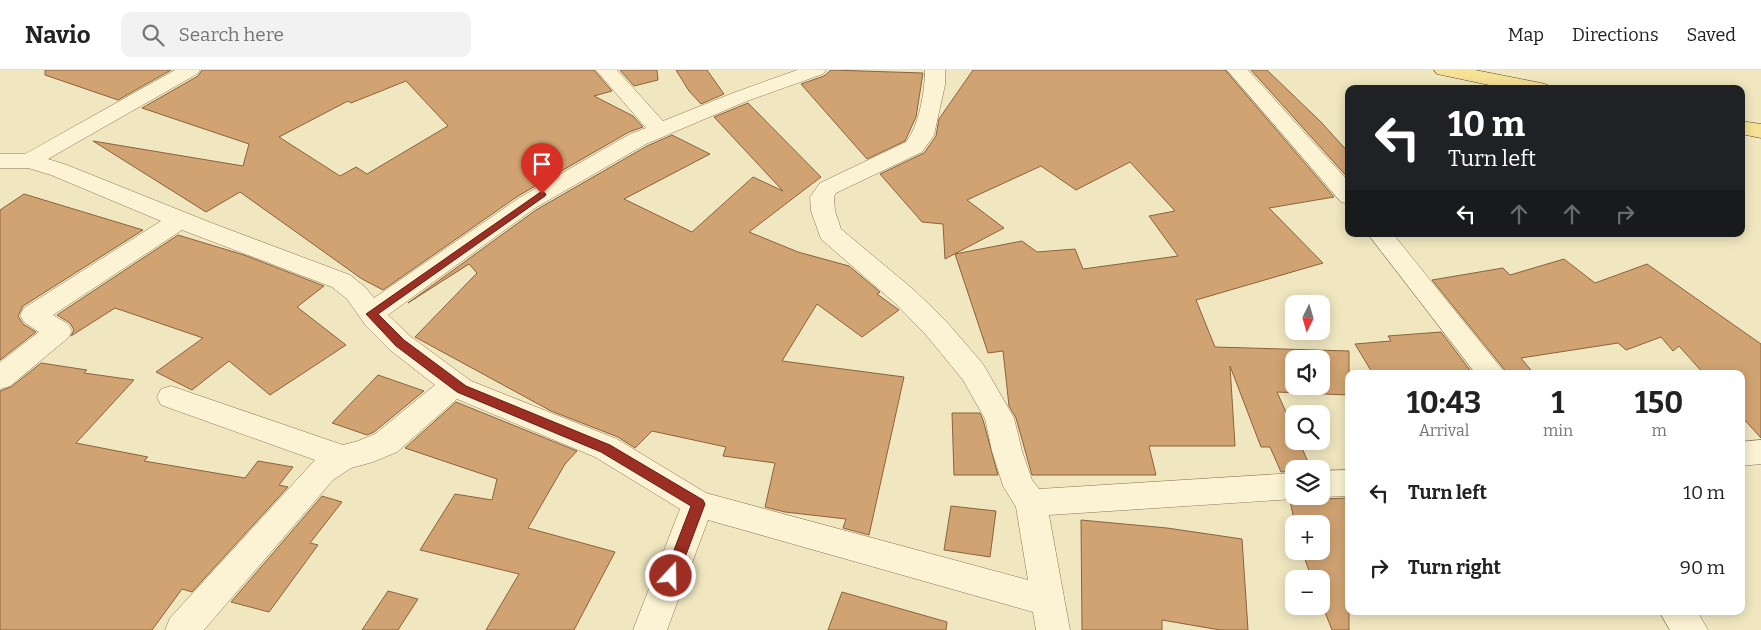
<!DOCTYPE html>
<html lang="en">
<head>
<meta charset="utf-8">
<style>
  body { margin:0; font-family:Bitter,serif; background:#f2f2f2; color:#222; height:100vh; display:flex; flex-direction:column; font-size:19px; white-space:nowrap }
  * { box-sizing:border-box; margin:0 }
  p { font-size:16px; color:#767676 }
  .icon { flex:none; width:28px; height:28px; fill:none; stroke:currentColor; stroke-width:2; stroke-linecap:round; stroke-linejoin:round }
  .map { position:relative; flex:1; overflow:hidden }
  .side { position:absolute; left:1345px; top:300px; width:400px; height:245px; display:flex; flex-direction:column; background:#fff; border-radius:10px; box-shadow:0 2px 12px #0003 }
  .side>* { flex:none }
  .banner { position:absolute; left:1345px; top:15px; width:400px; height:152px; border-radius:10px; box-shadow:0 2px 12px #0003; background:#202124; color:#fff; overflow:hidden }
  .needle { width:32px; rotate:185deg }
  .tools { position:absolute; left:1285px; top:225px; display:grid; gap:10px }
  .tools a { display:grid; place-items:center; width:45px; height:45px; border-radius:10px; background:#fff; box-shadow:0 2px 12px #0003; font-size:25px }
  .pin { position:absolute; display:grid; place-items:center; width:42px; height:42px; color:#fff; margin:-51px -21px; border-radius:50% 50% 50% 0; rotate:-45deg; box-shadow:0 0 5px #0007 }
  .pin .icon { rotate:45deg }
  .me { position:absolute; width:55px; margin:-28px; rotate:21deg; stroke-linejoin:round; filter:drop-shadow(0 0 4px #0008) }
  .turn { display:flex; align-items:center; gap:18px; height:105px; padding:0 20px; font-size:22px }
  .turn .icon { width:65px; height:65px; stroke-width:2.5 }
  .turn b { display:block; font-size:35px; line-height:42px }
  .lanes { display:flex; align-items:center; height:48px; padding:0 20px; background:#0003; justify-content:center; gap:25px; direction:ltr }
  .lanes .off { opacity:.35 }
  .eta { display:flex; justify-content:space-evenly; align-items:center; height:85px; text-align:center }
  .eta b { font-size:30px; font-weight:700; line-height:35px }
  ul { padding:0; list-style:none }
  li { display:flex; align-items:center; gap:15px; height:75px; padding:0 20px }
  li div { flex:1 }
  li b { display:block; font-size:19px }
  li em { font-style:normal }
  header { display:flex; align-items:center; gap:30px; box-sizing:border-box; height:70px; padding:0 25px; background:#fff; border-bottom:1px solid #e0e0e0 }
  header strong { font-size:24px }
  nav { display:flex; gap:28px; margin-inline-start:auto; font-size:18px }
  .search { width:350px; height:45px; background:#f2f2f2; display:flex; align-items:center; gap:12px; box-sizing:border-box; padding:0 18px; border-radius:10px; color:#767676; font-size:19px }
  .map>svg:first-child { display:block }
</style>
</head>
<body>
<header>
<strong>Navio</strong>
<div class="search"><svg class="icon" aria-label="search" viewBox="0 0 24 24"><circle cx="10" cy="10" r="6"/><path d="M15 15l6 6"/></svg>Search here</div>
<nav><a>Map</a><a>Directions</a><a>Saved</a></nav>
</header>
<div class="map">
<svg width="1761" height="560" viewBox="0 0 1761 560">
  <rect width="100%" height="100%" fill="#f0e7c0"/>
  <g fill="#d1a373" stroke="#8b623b" fill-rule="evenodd">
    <path d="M 45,0 L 171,0 L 118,30 L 45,5 Z"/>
    <path d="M 202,0 L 594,0 L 612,21 L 594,26 L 633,46 L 643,57 L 629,62 L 518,126 L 383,220 L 362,209 L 240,122 L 206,142 L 93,71 L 243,96 L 249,74 L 142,38 L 198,6 ZM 406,11 L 448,56 L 367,104 L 356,97 L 340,106 L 279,67 L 348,31 L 351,33 Z"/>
    <path d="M 620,0 L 657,0 L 658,10 L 634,16 Z"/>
    <path d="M 676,0 L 707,0 L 724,24 L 701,34 L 689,21 Z"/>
    <path d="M 831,0 L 923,3 L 916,47 L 905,71 L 867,89 L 801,14 L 824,6 Z"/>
    <path d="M 973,0 L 1225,0 L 1334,127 L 1269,138 L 1323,193 L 1196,230 L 1215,277 L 1349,281 L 1349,325 L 1277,322 L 1294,360 L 1294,371 L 1299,371 L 1311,399 L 1294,399 L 1294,401 L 1281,402 L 1270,377 L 1261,377 L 1230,296 L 1235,376 L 1149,376 L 1156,405 L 1032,405 L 1016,348 L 1009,336 L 1003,281 L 988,283 L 955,184 L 1022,171 L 1037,182 L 1075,179 L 1083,199 L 1178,186 L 1149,146 L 1175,141 L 1130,92 L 1076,120 L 1041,96 L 967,130 L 1004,158 L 945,189 L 943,154 L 922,152 L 880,104 L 924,83 L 936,66 L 939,49 ZM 1294,289 L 1321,289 L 1321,316 L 1294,316 Z"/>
    <path d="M 1251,0 L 1267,0 L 1321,52 L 1349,83 L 1349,109 Z"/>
    <path d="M 748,33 L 821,107 L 749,162 L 798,182 L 849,196 L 880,222 L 877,224 L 899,240 L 862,267 L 817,234 L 782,291 L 904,307 L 869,465 L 843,458 L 846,449 L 785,442 L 765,437 L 775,393 L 723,386 L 726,377 L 652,361 L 635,378 L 618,367 L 551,341 L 415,267 L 477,203 L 469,194 L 408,233 L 536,140 L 647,76 L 672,65 L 710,84 L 624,129 L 692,162 L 753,107 L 783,121 L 714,47 Z"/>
    <path d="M 24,124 L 143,160 L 23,236 L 18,246 L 23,254 L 36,262 L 0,290 L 0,140 Z"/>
    <path d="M 178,165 L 244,185 L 324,216 L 297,237 L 346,275 L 270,325 L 229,291 L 192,320 L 156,302 L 203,268 L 115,238 L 71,266 L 74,260 L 70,253 L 57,245 Z"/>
    <path d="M 1564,189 L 1595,213 L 1647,194 L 1761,274 L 1761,368 L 1741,346 L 1741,304 L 1704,304 L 1679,276 L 1673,281 L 1661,267 L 1626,280 L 1618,273 L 1521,288 L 1534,304 L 1508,304 L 1432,210 L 1503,198 L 1510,205 Z"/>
    <path d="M 1441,262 L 1473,304 L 1373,304 L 1355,274 L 1391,271 L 1388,266 Z"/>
    <path d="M 41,293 L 87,300 L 84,303 L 134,310 L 76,373 L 148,387 L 144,391 L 245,408 L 258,391 L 293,397 L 279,415 L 288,417 L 192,522 L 182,519 L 152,560 L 0,560 L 0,321 L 11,317 Z"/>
    <path d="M 378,305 L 424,321 L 374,362 L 367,365 L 332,353 Z"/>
    <path d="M 456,332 L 577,381 L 565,394 L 528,458 L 615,482 L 574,560 L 486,560 L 519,504 L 420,480 L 455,424 L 492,430 L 497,409 L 405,378 Z"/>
    <path d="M 952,343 L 980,343 L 983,350 L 998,405 L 954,405 Z"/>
    <path d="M 322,426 L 342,432 L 310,473 L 318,475 L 269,542 L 231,532 Z"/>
    <path d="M 1304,426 L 1317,426 L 1321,429 L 1349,428 L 1349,560 L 1332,560 L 1321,532 L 1321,509 L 1312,509 L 1302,481 L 1321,481 L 1321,454 L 1295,454 L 1290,431 Z"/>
    <path d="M 951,436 L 996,441 L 990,487 L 944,480 Z"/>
    <path d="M 1081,450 L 1167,458 L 1242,469 L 1248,560 L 1220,560 L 1162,550 L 1162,560 L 1082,560 Z"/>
    <path d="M 388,521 L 418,529 L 398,560 L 362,560 Z"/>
    <path d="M 842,522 L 947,552 L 946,560 L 828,560 Z"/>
  </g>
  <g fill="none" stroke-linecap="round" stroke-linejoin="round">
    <defs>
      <g id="minor">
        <path d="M 175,0 L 200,0 L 197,4 L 48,89 L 67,95 L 209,152 L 350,205 L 365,217 L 374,228 L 519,128 L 630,64 L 646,58 L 596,0 L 617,0 L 663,51 L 733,23 L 797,0 L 826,0 L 823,4 L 747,31 L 646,74 L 535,138 L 388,245 L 410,266 L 471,311 L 617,369 L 706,423 L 1028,510 L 1016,437 L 1003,416 L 992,381 L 985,349 L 963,310 L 926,265 L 896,234 L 821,169 L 811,141 L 810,127 L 820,113 L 906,72 C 919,56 925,21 925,0 L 945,0 L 945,15 L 934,65 L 922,82 L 836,123 L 834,127 L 835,141 L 841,159 L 914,220 L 946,251 L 983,294 L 1014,348 L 1022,381 L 1032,410 L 1039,419 L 1294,403 L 1294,426 L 1302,426 L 1294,429 L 1049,445 L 1070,560 L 1036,560 L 1033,542 L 708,450 L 667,560 L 633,560 L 680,439 L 595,387 L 457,329 L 397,382 L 373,392 L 351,398 L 333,410 L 204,560 L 165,560 L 170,548 L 315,390 L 161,335 L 157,327 L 161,319 L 171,316 L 343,375 L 358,371 L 375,364 L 435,315 L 390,280 L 366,256 L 347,229 L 332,217 L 182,160 L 53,245 L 68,254 L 72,261 L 68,268 L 10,316 L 0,319 L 0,292 L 39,262 L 24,252 L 20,245 L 24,238 L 161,151 L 51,105 L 28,98 L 0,98 L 0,84 L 25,84 Z"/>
        <path d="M 1227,0 L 1248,0 L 1349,112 L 1349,134 L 1341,132 Z"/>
        <path d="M 1368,164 L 1393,164 L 1506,304 L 1476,304 Z"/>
        <path d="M 1761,370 L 1761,394 L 1741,396 L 1741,372 Z"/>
        <path d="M 1349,400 L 1349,426 L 1321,427 L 1319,426 L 1321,426 L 1321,401 Z"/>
        <path d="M 1659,541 L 1697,541 L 1708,560 L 1670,560 Z"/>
      </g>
      <g id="major">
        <path d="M 1434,0 L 1475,0 L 1541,13 L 1548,15 L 1551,19 L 1508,19 L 1437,4 Z"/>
        <path d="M 1741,51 L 1761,54 L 1761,68 L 1741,64 Z"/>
      </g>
    </defs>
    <use href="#minor" stroke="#8a7757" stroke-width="1"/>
    <use href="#major" stroke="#58442b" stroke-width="1"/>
    <use href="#minor" fill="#fbf3d3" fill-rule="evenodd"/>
    <use href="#major" fill="#f6e195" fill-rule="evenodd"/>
  </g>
  <path fill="#9d2e23" stroke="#661e17" d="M 542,121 L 546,124 L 545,126 L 378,244 L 404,270 L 466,316 L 610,375 L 703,430 L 705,434 L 678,506 L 676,511 L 671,512 L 666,511 L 664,506 L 691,436 L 601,382 L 457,322 L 396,276 L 366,244 Z"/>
</svg>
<div class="tools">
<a><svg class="needle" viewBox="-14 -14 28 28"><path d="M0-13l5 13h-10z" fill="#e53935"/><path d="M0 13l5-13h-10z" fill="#767676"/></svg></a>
<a><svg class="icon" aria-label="sound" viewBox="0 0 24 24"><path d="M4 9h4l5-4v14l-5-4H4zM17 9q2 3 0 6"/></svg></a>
<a><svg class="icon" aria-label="search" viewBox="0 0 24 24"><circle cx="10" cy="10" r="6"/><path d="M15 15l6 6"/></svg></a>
<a><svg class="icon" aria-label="layers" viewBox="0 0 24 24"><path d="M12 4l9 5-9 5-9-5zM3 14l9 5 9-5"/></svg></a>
<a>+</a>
<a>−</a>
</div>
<div class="pin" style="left:542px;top:124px;background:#d93025"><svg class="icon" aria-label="arrive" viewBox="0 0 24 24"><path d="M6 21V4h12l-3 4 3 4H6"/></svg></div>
<svg class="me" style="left:671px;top:506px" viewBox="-20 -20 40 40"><circle r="17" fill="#9d2e23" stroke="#fff" stroke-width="3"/><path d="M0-11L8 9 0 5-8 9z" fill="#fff"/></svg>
<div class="banner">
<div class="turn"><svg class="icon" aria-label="left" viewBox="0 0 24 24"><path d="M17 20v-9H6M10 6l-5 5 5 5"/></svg><div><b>10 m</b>Turn left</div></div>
<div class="lanes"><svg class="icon" aria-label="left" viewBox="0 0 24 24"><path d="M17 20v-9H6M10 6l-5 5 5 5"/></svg><svg class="icon off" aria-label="ahead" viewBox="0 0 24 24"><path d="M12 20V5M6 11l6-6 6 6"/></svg><svg class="icon off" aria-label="ahead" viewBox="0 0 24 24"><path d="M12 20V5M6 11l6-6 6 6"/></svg><svg class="icon off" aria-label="right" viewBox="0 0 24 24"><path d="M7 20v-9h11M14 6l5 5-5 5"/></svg></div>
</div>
<section class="side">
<div class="eta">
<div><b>10:43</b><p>Arrival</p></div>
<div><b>1</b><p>min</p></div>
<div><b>150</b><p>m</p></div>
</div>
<ul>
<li><svg class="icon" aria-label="left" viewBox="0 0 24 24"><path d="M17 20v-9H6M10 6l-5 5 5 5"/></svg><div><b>Turn left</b></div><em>10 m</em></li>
<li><svg class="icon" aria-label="right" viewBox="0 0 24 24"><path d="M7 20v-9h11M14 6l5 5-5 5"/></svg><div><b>Turn right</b></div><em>90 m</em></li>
</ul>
</section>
</div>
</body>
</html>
